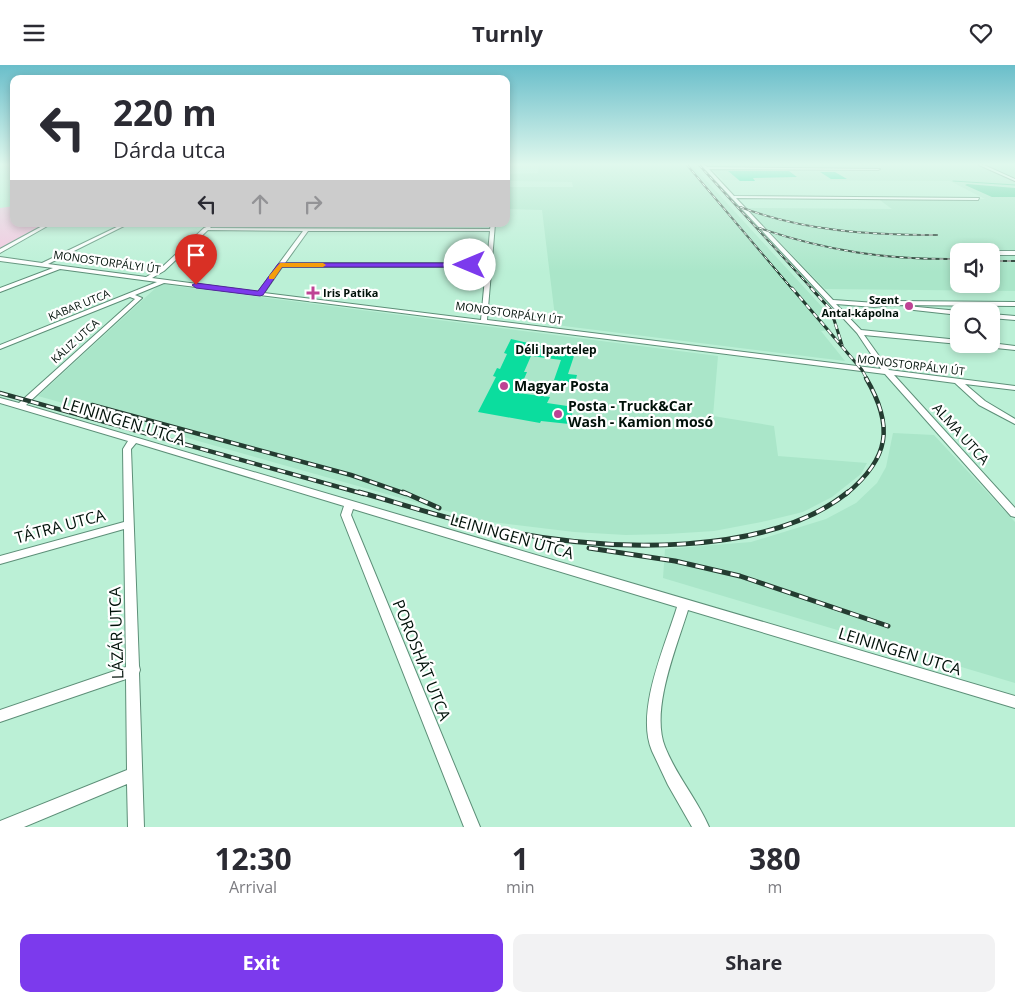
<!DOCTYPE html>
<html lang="en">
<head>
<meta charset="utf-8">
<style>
  body { margin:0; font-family:"Open Sans",sans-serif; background:#f2f2f3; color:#2b2b33; height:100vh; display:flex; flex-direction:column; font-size:19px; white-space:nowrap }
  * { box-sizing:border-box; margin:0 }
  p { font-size:16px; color:#7c7c81 }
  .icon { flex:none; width:28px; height:28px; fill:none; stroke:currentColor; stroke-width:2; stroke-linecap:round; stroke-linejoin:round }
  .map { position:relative; height:762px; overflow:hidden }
  .panel { display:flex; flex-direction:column; background:#fff; flex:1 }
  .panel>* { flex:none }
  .guide { position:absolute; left:10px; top:10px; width:500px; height:152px; border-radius:10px; box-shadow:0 2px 8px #0003; background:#fff; color:#2b2b33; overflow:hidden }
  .fabs { position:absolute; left:950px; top:178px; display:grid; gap:10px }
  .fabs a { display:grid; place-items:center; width:50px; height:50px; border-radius:10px; background:#fff; box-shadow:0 2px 8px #0003; font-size:25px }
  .pin { position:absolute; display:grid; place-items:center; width:42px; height:42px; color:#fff; margin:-51px -21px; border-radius:50% 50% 50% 0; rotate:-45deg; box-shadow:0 0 5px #0007 }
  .pin .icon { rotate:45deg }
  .me { position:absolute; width:55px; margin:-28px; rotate:270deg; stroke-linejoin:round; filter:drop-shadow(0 0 4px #0008) }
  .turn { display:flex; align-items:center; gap:18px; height:105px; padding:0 20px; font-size:22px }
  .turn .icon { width:65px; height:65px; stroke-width:2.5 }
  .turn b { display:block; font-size:35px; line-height:42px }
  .lanes { display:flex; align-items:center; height:48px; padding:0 20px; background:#0003; justify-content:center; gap:25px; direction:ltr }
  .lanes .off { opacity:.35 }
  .eta { display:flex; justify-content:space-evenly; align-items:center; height:85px; text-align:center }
  .eta b { font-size:30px; font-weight:700; line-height:35px }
  .button { display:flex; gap:10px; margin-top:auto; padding:10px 20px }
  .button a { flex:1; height:58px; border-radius:10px; background:#7c3aed; color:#fff; font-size:20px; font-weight:700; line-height:58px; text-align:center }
  .button a+a { background:#f2f2f3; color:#2b2b33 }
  header { display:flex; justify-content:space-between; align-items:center; height:65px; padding:0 20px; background:#fff; font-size:22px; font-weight:700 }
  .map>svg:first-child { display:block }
</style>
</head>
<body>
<header><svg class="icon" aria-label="menu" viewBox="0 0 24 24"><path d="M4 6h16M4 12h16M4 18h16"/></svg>Turnly<svg class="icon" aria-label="heart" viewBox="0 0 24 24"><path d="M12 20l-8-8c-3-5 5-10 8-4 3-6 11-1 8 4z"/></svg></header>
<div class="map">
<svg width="1015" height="762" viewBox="0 0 1015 762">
  <rect width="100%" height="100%" fill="#bbf0d6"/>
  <g fill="#aae6c9" fill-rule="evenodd">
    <path d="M 538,100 L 692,100 L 824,244 L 826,250 L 818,250 L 831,265 L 821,266 L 845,296 L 556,260 L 542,145 L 506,144 L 506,122 L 573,122 L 572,117 L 506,116 L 506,109 L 538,108 Z"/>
    <path d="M 708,100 L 1015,100 L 1015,226 L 825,224 L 747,143 L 892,144 L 877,133 L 985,134 L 950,116 L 723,115 ZM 959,186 L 991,186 L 991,219 L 959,219 Z"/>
    <path d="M 160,219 L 718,291 L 713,351 L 774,361 L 778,391 L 867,398 L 861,409 L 832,432 L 803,447 L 766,456 L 714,466 L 667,469 L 626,470 L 574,467 L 482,456 L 38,331 Z"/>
    <path d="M 893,368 L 934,370 L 1015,457 L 1015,618 L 663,513 L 665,484 L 751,477 L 826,454 L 856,438 L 877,418 L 886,402 Z"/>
  </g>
  <path fill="#f4c4df" d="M 14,141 L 14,159 L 46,159 L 0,184 L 0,143 Z"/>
  <path fill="#4ece9c" d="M 967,119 L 1015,123 L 1015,132 L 992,132 L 965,120 Z"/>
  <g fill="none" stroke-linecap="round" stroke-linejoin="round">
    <path stroke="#4ece9c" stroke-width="1" d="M 953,116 L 1015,120"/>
  </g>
  <g fill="#0bdd9e">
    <path d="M 728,106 L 789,106 L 797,112 L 753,113 L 755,116 L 740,116 Z"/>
    <path d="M 820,107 L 835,107 L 847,114 L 831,114 Z"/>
    <path d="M 511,274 L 541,281 L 540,284 L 575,288 L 568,309 L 577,310 L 575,318 L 554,315 L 561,295 L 531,291 L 524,307 L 527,307 L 518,328 L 550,332 L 547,338 L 574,342 L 569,359 L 541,356 L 540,358 L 478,347 L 496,312 L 493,311 L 497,303 L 500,304 L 507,289 L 504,288 Z"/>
  </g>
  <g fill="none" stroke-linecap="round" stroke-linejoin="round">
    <defs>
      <g id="minor">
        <path d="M 701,100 L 705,100 L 707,102 L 880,104 L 878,105 L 709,104 L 734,131 L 979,133 L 978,135 L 736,133 L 833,235 L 876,238 L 891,236 L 1015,237 L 1015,241 L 891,240 L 874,242 L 836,239 L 861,265 L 959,275 L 959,279 L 960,279 L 959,279 L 864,270 L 889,305 L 1015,321 L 1015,325 L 965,319 L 985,336 L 1015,354 L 1015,359 L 979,340 L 955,318 L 894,310 L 1015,443 L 1015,452 L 1011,451 L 885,309 L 164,218 L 135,230 L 142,233 L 26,340 L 1015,631 L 1015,643 L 688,545 C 677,581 650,645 665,682 C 676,710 697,734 709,762 L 692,762 L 668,720 L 652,686 C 635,647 665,581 677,542 L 353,444 L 351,450 L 480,762 L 464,762 L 341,450 L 344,441 L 136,378 L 131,384 L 139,601 L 140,605 L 139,608 L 144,762 L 128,762 L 127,719 L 24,762 L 0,762 L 0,756 L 127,705 L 126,614 L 0,657 L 0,645 L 126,602 L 124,464 L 0,499 L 0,491 L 124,457 L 123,384 L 128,376 L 0,338 L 0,333 L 19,338 L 135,234 L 130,232 L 0,284 L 0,280 L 157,217 L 60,204 L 0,227 L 0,223 L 53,203 L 0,196 L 0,192 L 42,198 L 123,159 L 128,159 L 48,199 L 146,212 L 160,204 L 204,163 L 209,161 L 211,163 L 490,164 L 491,159 L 495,159 L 487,255 L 881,304 L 857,268 ZM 208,165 L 303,166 L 258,227 L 152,213 L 164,206 ZM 308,166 L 490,166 L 487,198 L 285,198 ZM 282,202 L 486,202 L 481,255 L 264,228 Z"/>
        <path d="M 979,100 L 984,100 L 1015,114 L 1015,116 Z"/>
        <path d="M 46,159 L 51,159 L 0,188 L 0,184 Z"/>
        <rect x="991" y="186" width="24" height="4"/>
        <path d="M 907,241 L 959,246 L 960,246 L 959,250 L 905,244 L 905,242 Z"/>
        <path d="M 991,249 L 1015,251 L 1015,255 L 991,253 Z"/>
        <path d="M 991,278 L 1015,281 L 1015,285 L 977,281 L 974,279 Z"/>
      </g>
    </defs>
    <use href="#minor" stroke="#5d8f78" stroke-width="2"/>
    <use href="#minor" fill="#fff" fill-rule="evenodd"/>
    <defs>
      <g id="rail-far3">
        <path d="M 687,100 L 793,225"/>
        <path d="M 699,100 L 813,225"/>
        <path d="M 740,142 C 804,166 869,170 937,170"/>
        <path d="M 759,163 C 827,186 887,195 959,194"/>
        <path d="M 991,196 L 1015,196"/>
      </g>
      <g id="rail-far2">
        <path d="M 792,223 L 862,305 L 867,314"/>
        <path d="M 811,223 L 831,245 L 842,280"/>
      </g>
      <g id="rail-far1">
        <path d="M 0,328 L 364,429"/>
        <path d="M 92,340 L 351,410 L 406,429"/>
        <path d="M 846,429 C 890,393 894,361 866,313"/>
      </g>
      <g id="rail">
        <path d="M 359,427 C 409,441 459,458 510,467 C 608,486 767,493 848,427"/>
        <path d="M 403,427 L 439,443"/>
        <path d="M 589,483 L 675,496 L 740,511 L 888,561"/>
      </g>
    </defs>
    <use href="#rail-far3" stroke="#243c31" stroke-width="2"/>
    <use href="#rail-far2" stroke="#243c31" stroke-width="3"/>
    <use href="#rail-far1" stroke="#243c31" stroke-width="4.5"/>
    <use href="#rail" stroke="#243c31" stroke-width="5"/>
    <use href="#rail-far3" stroke="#fff" stroke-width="1" stroke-dasharray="4" stroke-linecap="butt"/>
    <use href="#rail-far2" stroke="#fff" stroke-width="2" stroke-dasharray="5.5" stroke-linecap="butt"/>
    <use href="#rail-far1" stroke="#fff" stroke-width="2.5" stroke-dasharray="8" stroke-linecap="butt"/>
    <use href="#rail" stroke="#fff" stroke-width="3" stroke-dasharray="9" stroke-linecap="butt"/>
  </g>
  <linearGradient id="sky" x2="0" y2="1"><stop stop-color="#6abeca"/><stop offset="0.48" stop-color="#e0f8ed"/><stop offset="1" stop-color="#e0f8ed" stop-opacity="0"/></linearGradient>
  <rect width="1015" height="207" fill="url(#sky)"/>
  <path fill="#7c3aed" stroke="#51269a" d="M 280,198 L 470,198 L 474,200 L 470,202 L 282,202 L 263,230 L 260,231 L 196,223 L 192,220 L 196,218 L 258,226 L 278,199 Z"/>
  <path fill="#f59e0b" d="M 280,198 L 323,198 L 326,200 L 323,202 L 282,202 L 274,214 L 269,214 L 269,211 Z"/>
  <g fill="#be4394" stroke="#fff" stroke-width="2">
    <path d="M310.5 220.5h5v5h5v5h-5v5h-5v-5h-5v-5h5z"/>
    <circle cx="909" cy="241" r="5"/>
    <circle cx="504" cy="321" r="5"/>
    <circle cx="558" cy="349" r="5"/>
  </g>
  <g text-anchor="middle" stroke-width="4.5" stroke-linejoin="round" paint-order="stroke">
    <g font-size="11" fill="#001109" stroke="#fff">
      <text transform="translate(107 197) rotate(8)" y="4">MONOSTORPÁLYI ÚT</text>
      <text transform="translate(79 240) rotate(-22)" y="4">KABAR UTCA</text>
      <text transform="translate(509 248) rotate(8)" y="4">MONOSTORPÁLYI ÚT</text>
      <text transform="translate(75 276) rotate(-42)" y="4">KÁLIZ UTCA</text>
      <text transform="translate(911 300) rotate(7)" y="4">MONOSTORPÁLYI ÚT</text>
    </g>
    <g font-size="11" font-weight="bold" fill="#001109" stroke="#fff" text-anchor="start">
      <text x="323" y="232">Iris Patika</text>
      <text x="899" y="239" text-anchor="end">Szent<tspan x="899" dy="13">Antal-kápolna</tspan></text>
    </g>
    <g font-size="12" font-weight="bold" fill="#001109" stroke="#fff">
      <text x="556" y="289">Déli Ipartelep</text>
    </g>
    <g font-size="14" font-weight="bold" fill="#001109" stroke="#fff" text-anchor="start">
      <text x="514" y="326">Magyar Posta</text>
      <text x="568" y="346">Posta - Truck&amp;Car<tspan x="568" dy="16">Wash - Kamion mosó</tspan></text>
    </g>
    <g font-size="14" fill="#001109" stroke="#fff">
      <text transform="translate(961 369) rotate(48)" y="5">ALMA UTCA</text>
    </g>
    <g font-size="16" fill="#001109" stroke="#fff">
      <text transform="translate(124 356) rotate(17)" y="6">LEININGEN UTCA</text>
      <text transform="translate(60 461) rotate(-15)" y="6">TÁTRA UTCA</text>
      <text transform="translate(512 471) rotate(16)" y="6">LEININGEN UTCA</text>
      <text transform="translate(116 568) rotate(-92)" y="6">LÁZÁR UTCA</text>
      <text transform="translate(900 586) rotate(17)" y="6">LEININGEN UTCA</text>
      <text transform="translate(422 595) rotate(68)" y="6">POROSHÁT UTCA</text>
    </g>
  </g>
</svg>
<div class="fabs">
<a><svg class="icon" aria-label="sound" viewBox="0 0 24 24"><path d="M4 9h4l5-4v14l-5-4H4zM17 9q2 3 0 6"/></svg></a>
<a><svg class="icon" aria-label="search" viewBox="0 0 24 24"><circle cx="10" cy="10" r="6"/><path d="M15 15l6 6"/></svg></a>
</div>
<div class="pin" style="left:196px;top:220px;background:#d93025"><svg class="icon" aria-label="arrive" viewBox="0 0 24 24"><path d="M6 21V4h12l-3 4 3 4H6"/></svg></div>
<svg class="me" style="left:470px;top:200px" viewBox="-20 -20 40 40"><circle r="19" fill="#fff"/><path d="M0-13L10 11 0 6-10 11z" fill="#7c3aed"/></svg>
<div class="guide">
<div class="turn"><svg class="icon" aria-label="left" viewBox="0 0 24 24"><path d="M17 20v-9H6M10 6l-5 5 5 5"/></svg><div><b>220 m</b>Dárda utca</div></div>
<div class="lanes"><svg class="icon" aria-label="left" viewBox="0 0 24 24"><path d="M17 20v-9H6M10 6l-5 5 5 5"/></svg><svg class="icon off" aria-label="ahead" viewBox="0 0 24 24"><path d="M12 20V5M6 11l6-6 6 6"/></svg><svg class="icon off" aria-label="right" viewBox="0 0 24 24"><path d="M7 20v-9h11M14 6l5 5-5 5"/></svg></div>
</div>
</div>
<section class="panel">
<div class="eta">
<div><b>12:30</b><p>Arrival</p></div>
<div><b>1</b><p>min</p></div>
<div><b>380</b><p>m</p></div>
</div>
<div class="button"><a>Exit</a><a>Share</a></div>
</section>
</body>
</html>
